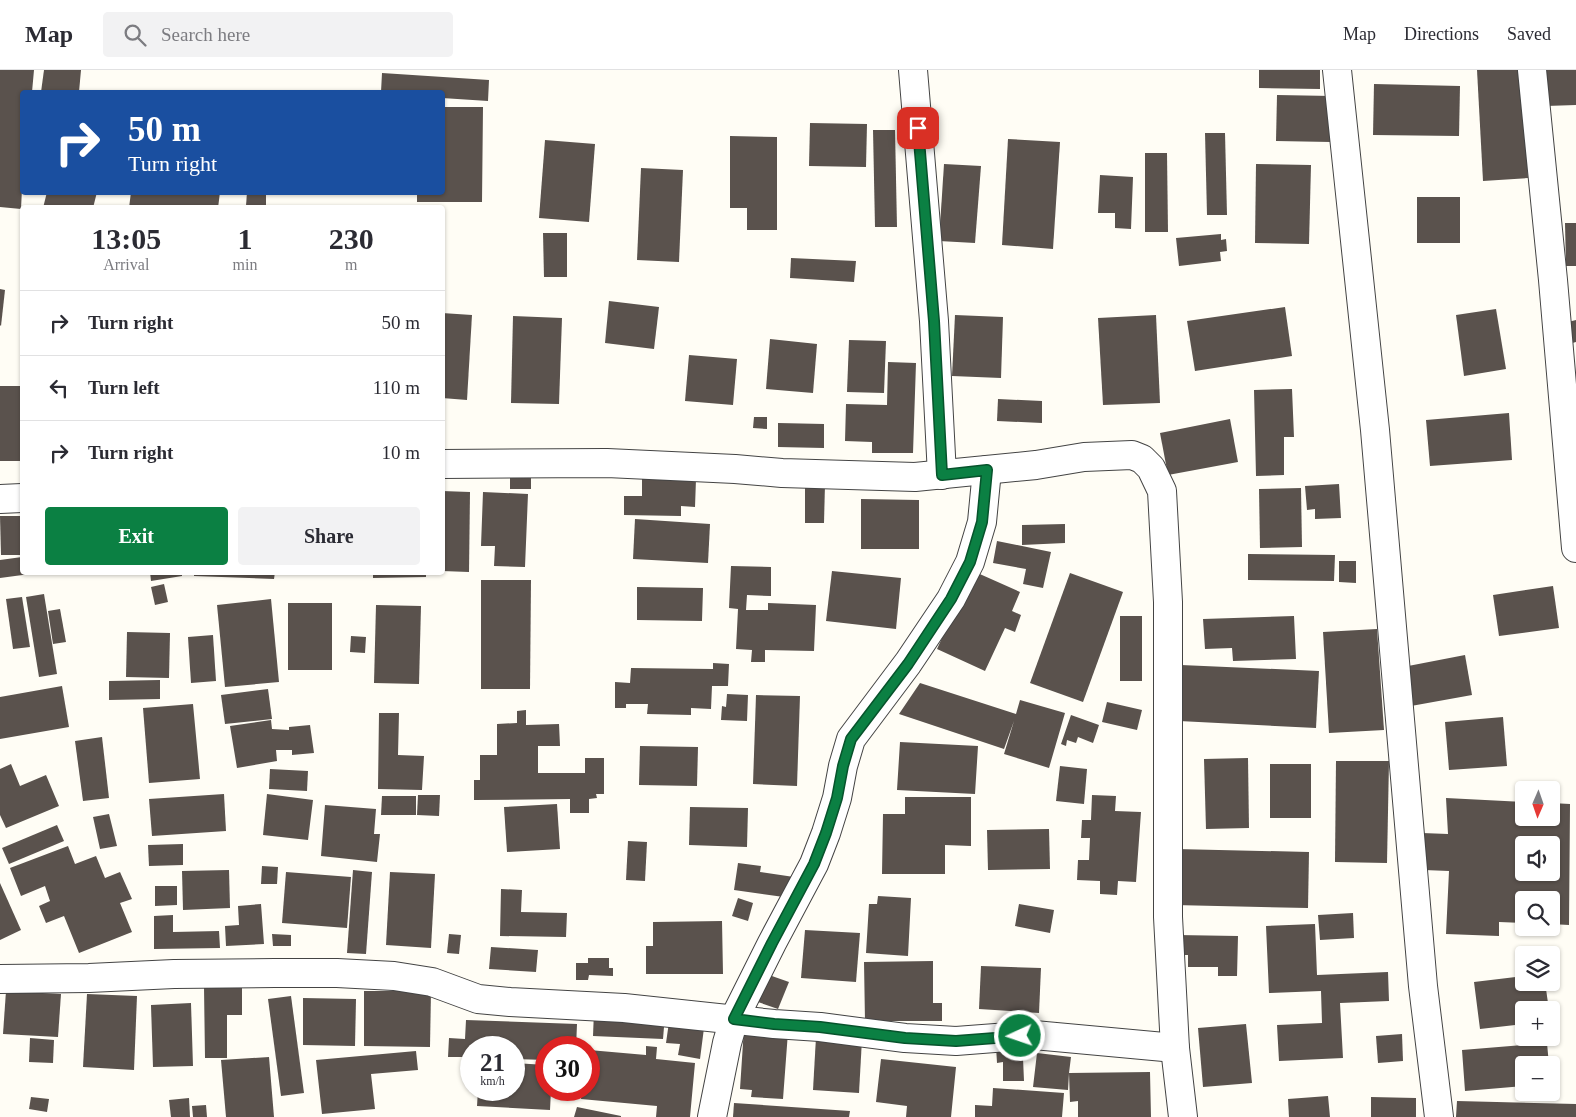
<!DOCTYPE html>
<html lang="en">
<head>
<meta charset="utf-8">
<style>
  body { margin:0; font-family:"Times New Roman",serif; background:#f2f2f3; color:#2b2b33; height:100vh; display:flex; flex-direction:column; font-size:19px; white-space:nowrap }
  * { box-sizing:border-box; margin:0 }
  p { font-size:16px; color:#7c7c81 }
  .icon { flex:none; width:28px; height:28px; fill:none; stroke:currentColor; stroke-width:2; stroke-linecap:round; stroke-linejoin:round }
  .map { position:relative; flex:1; overflow:hidden }
  .sheet { position:absolute; left:20px; top:135px; width:425px; height:370px; display:flex; flex-direction:column; background:#fff; border-radius:5px; box-shadow:0 1px 4px #0004 }
  .sheet>* { flex:none }
  .guide { position:absolute; left:20px; top:20px; width:425px; height:105px; border-radius:5px; box-shadow:0 1px 4px #0004; background:#1a4fa0; color:#fff; overflow:hidden }
  .needle { width:32px; rotate:182deg }
  .tools { position:absolute; left:1515px; top:711px; display:grid; gap:10px }
  .tools a { display:grid; place-items:center; width:45px; height:45px; border-radius:5px; background:#fff; box-shadow:0 1px 4px #0004; font-size:25px }
  .speed { position:absolute; left:460px; top:966px; display:flex; gap:10px; font-size:25px; font-weight:700; text-align:center }
  .speed>* { display:grid; place-content:center; width:65px; height:65px; border-radius:50%; background:#fff; box-shadow:0 1px 4px #0004; line-height:1 }
  .speed small { font-size:12px; font-weight:400 }
  .speed .limit { border:8px solid #d22; background:#fff; color:#111 }
  .pin { position:absolute; display:grid; place-items:center; width:42px; height:42px; color:#fff; margin:-21px; border-radius:10px; box-shadow:0 2px 8px #0006 }
  .me { position:absolute; width:55px; margin:-28px; rotate:267deg; stroke-linejoin:round; filter:drop-shadow(0 0 4px #0008) }
  .turn { display:flex; align-items:center; gap:18px; height:105px; padding:0 25px; font-size:22px }
  .turn .icon { width:65px; height:65px; stroke-width:2.5 }
  .turn b { display:block; font-size:35px; line-height:42px }
  .eta { display:flex; justify-content:space-evenly; align-items:center; height:85px; text-align:center }
  .eta b { font-size:30px; font-weight:700; line-height:35px }
  .action { display:flex; gap:10px; margin-top:auto; padding:10px 25px }
  .action a { flex:1; height:58px; border-radius:5px; background:#0b8043; color:#fff; font-size:20px; font-weight:700; line-height:58px; text-align:center }
  .action a+a { background:#f2f2f3; color:#2b2b33 }
  ul { padding:0; list-style:none }
  li { display:flex; align-items:center; gap:15px; height:65px; padding:0 25px; border-top:1px solid #e1e1e2 }
  li div { flex:1 }
  li b { display:block; font-size:19px }
  li em { font-style:normal }
  header { display:flex; align-items:center; gap:30px; box-sizing:border-box; height:70px; padding:0 25px; background:#fff; border-bottom:1px solid #e1e1e2 }
  header strong { font-size:24px }
  nav { display:flex; gap:28px; margin-inline-start:auto; font-size:18px }
  .search { width:350px; height:45px; background:#f2f2f3; display:flex; align-items:center; gap:12px; box-sizing:border-box; padding:0 18px; border-radius:5px; color:#7c7c81; font-size:19px }
  .map>svg:first-child { display:block }
</style>
</head>
<body>
<header>
<strong>Map</strong>
<div class="search"><svg class="icon" aria-label="search" viewBox="0 0 24 24"><circle cx="10" cy="10" r="6"/><path d="M15 15l6 6"/></svg>Search here</div>
<nav><a>Map</a><a>Directions</a><a>Saved</a></nav>
</header>
<div class="map">
<svg width="1576" height="1047" viewBox="0 0 1576 1047">
  <rect width="100%" height="100%" fill="#fffdf5"/>
  <g fill="#5a524d" fill-rule="evenodd">
    <path d="M 0,0 L 34,0 L 32,22 L 22,22 L 22,119 L 21,139 L 0,137 Z"/>
    <path d="M 44,0 L 81,0 L 79,22 L 41,22 Z"/>
    <path d="M 1259,0 L 1320,0 L 1320,19 L 1259,18 Z"/>
    <path d="M 1477,0 L 1522,0 L 1528,108 L 1483,111 Z"/>
    <path d="M 1545,0 L 1576,0 L 1576,35 L 1546,36 Z"/>
    <path d="M 382,3 L 489,10 L 488,31 L 442,28 L 442,22 L 381,22 Z"/>
    <path d="M 1374,14 L 1460,16 L 1459,66 L 1373,65 Z"/>
    <path d="M 1277,25 L 1332,26 L 1331,72 L 1276,71 Z"/>
    <path d="M 442,37 L 483,37 L 482,132 L 417,132 L 417,122 L 442,122 Z"/>
    <path d="M 810,53 L 867,54 L 866,97 L 809,96 Z"/>
    <path d="M 873,60 L 895,60 L 897,157 L 875,157 Z"/>
    <path d="M 1205,63 L 1225,63 L 1227,145 L 1207,145 Z"/>
    <path d="M 730,66 L 777,67 L 777,160 L 747,160 L 747,138 L 730,138 Z"/>
    <path d="M 1008,69 L 1060,72 L 1053,179 L 1002,175 Z"/>
    <path d="M 545,70 L 595,74 L 589,152 L 539,148 Z"/>
    <path d="M 1145,83 L 1167,83 L 1168,162 L 1145,162 Z"/>
    <path d="M 944,94 L 981,96 L 975,173 L 939,171 Z"/>
    <path d="M 1256,94 L 1311,95 L 1309,174 L 1255,173 Z"/>
    <path d="M 641,98 L 683,100 L 679,192 L 637,190 Z"/>
    <path d="M 1100,105 L 1133,107 L 1131,159 L 1115,158 L 1115,143 L 1098,143 Z"/>
    <path d="M 47,122 L 97,122 L 93,138 L 43,138 Z"/>
    <path d="M 131,122 L 220,122 L 218,138 L 129,138 Z"/>
    <path d="M 247,122 L 266,122 L 266,138 L 246,136 Z"/>
    <rect x="1417" y="127" width="43" height="46"/>
    <path d="M 1565,153 L 1576,153 L 1576,196 L 1566,196 Z"/>
    <path d="M 543,163 L 567,163 L 567,207 L 544,207 Z"/>
    <path d="M 1221,164 L 1221,170 L 1226,169 L 1227,181 L 1220,182 L 1221,191 L 1179,196 L 1176,168 Z"/>
    <path d="M 791,188 L 856,191 L 854,212 L 790,208 Z"/>
    <path d="M 0,219 L 5,220 L 1,256 L 0,255 Z"/>
    <path d="M 609,231 L 659,237 L 654,279 L 605,273 Z"/>
    <path d="M 1285,237 L 1292,286 L 1195,301 L 1187,251 Z"/>
    <path d="M 1496,239 L 1506,299 L 1464,306 L 1456,245 Z"/>
    <path d="M 442,243 L 472,245 L 467,330 L 442,328 Z"/>
    <path d="M 955,245 L 1003,247 L 1001,308 L 952,306 Z"/>
    <path d="M 1156,245 L 1160,333 L 1103,335 L 1098,248 Z"/>
    <path d="M 513,246 L 562,248 L 559,334 L 511,333 Z"/>
    <path d="M 1576,250 L 1576,272 L 1565,275 L 1560,254 Z"/>
    <path d="M 770,269 L 817,274 L 813,323 L 766,319 Z"/>
    <path d="M 849,270 L 886,271 L 884,323 L 847,322 Z"/>
    <path d="M 689,285 L 737,289 L 733,335 L 685,331 Z"/>
    <path d="M 888,292 L 916,293 L 913,383 L 872,383 L 872,372 L 845,371 L 846,334 L 887,335 Z"/>
    <path d="M 0,316 L 22,316 L 21,391 L 0,391 Z"/>
    <path d="M 1292,319 L 1294,367 L 1284,367 L 1284,405 L 1256,406 L 1254,320 Z"/>
    <path d="M 998,329 L 1042,331 L 1042,353 L 997,351 Z"/>
    <path d="M 1509,343 L 1512,390 L 1430,396 L 1426,350 Z"/>
    <path d="M 754,347 L 767,347 L 767,359 L 753,358 Z"/>
    <path d="M 1230,349 L 1238,392 L 1168,405 L 1160,363 Z"/>
    <path d="M 778,353 L 824,354 L 824,378 L 778,377 Z"/>
    <rect x="510" y="401" width="21" height="18"/>
    <path d="M 642,408 L 696,409 L 695,437 L 681,436 L 681,446 L 624,445 L 624,426 L 642,426 Z"/>
    <path d="M 805,414 L 825,414 L 824,453 L 805,453 Z"/>
    <path d="M 1339,414 L 1341,448 L 1315,449 L 1315,439 L 1307,440 L 1305,416 Z"/>
    <path d="M 1301,418 L 1302,477 L 1260,478 L 1259,419 Z"/>
    <path d="M 442,421 L 470,422 L 469,502 L 442,501 Z"/>
    <path d="M 483,422 L 528,424 L 525,497 L 494,496 L 495,476 L 481,476 Z"/>
    <path d="M 861,429 L 919,430 L 919,479 L 861,479 Z"/>
    <path d="M 0,446 L 22,446 L 22,485 L 1,485 Z"/>
    <path d="M 635,449 L 710,454 L 708,493 L 633,489 Z"/>
    <path d="M 1065,454 L 1065,473 L 1022,475 L 1022,455 Z"/>
    <path d="M 997,471 L 1051,482 L 1043,518 L 1023,514 L 1026,499 L 993,493 Z"/>
    <path d="M 1248,484 L 1335,485 L 1334,511 L 1248,510 Z"/>
    <path d="M 22,487 L 22,502 L 30,504 L 0,508 L 0,490 Z"/>
    <path d="M 1339,491 L 1356,491 L 1356,513 L 1339,512 Z"/>
    <path d="M 731,496 L 771,497 L 771,526 L 747,525 L 746,540 L 768,540 L 768,533 L 816,535 L 814,581 L 765,580 L 765,592 L 751,592 L 752,580 L 736,579 L 738,539 L 729,538 Z"/>
    <path d="M 832,501 L 901,508 L 896,559 L 826,551 Z"/>
    <path d="M 973,501 L 1020,522 L 1012,541 L 1021,545 L 1015,562 L 1005,558 L 985,601 L 937,579 Z"/>
    <path d="M 150,502 L 182,502 L 182,506 L 151,511 Z"/>
    <path d="M 194,502 L 275,502 L 274,509 L 194,506 Z"/>
    <path d="M 373,502 L 426,502 L 426,507 L 373,508 Z"/>
    <path d="M 1070,503 L 1123,522 L 1083,632 L 1030,613 Z"/>
    <path d="M 481,510 L 531,510 L 530,619 L 481,619 Z"/>
    <path d="M 164,514 L 168,532 L 155,535 L 151,517 Z"/>
    <path d="M 1553,516 L 1559,558 L 1499,566 L 1493,525 Z"/>
    <path d="M 637,517 L 703,518 L 702,551 L 637,550 Z"/>
    <path d="M 44,524 L 57,604 L 39,607 L 26,527 Z"/>
    <path d="M 22,527 L 30,577 L 13,579 L 6,529 Z"/>
    <path d="M 271,529 L 279,612 L 225,617 L 217,535 Z"/>
    <rect x="288" y="533" width="44" height="67"/>
    <path d="M 376,535 L 421,536 L 419,614 L 374,613 Z"/>
    <path d="M 60,539 L 66,572 L 53,574 L 48,541 Z"/>
    <rect x="1120" y="546" width="22" height="65"/>
    <path d="M 1294,546 L 1296,589 L 1233,591 L 1232,578 L 1205,579 L 1203,549 Z"/>
    <path d="M 1377,559 L 1384,660 L 1329,663 L 1323,562 Z"/>
    <path d="M 127,562 L 170,563 L 169,608 L 126,607 Z"/>
    <path d="M 213,565 L 216,611 L 191,613 L 188,567 Z"/>
    <path d="M 351,566 L 366,567 L 365,583 L 350,582 Z"/>
    <path d="M 1465,585 L 1472,625 L 1411,636 L 1403,597 Z"/>
    <path d="M 713,593 L 729,594 L 728,616 L 712,616 L 711,639 L 691,638 L 691,645 L 647,644 L 648,634 L 626,634 L 626,638 L 615,638 L 615,612 L 630,613 L 631,598 L 713,599 Z"/>
    <path d="M 1181,595 L 1319,601 L 1316,658 L 1179,651 Z"/>
    <path d="M 160,610 L 160,629 L 109,630 L 109,611 Z"/>
    <path d="M 920,613 L 1016,644 L 1020,630 L 1065,643 L 1049,698 L 1004,684 L 1014,651 L 1004,679 L 899,644 Z"/>
    <path d="M 62,616 L 69,657 L 0,669 L 0,627 Z"/>
    <path d="M 268,619 L 272,649 L 225,654 L 221,625 Z"/>
    <path d="M 727,624 L 748,625 L 747,651 L 721,650 L 722,636 L 726,637 Z"/>
    <path d="M 756,625 L 800,626 L 797,716 L 753,714 Z"/>
    <path d="M 1107,632 L 1142,640 L 1137,660 L 1102,652 Z"/>
    <path d="M 193,634 L 200,709 L 149,713 L 143,638 Z"/>
    <path d="M 526,640 L 526,655 L 559,654 L 560,676 L 538,676 L 538,703 L 585,703 L 585,688 L 604,688 L 604,724 L 596,724 L 597,728 L 589,729 L 589,743 L 570,743 L 570,729 L 474,730 L 474,710 L 480,710 L 480,685 L 497,685 L 497,654 L 517,653 L 517,641 Z"/>
    <path d="M 379,643 L 399,643 L 398,685 L 424,686 L 422,720 L 378,719 Z"/>
    <path d="M 1071,645 L 1099,655 L 1093,673 L 1078,667 L 1076,673 L 1067,670 L 1066,676 L 1061,674 Z"/>
    <path d="M 1503,647 L 1507,696 L 1449,700 L 1445,652 Z"/>
    <path d="M 271,650 L 272,659 L 289,660 L 289,657 L 310,655 L 314,683 L 292,685 L 292,680 L 276,680 L 277,691 L 237,698 L 230,656 Z"/>
    <path d="M 102,667 L 109,728 L 83,731 L 75,671 Z"/>
    <path d="M 900,672 L 978,676 L 975,724 L 897,720 Z"/>
    <path d="M 640,676 L 698,677 L 697,716 L 639,715 Z"/>
    <path d="M 1248,688 L 1249,758 L 1206,759 L 1204,689 Z"/>
    <path d="M 1336,691 L 1389,691 L 1387,793 L 1335,792 Z"/>
    <path d="M 11,694 L 20,716 L 46,705 L 59,736 L 6,758 L 0,745 L 0,699 Z"/>
    <rect x="1270" y="694" width="41" height="54"/>
    <path d="M 1060,696 L 1087,699 L 1084,734 L 1056,731 Z"/>
    <path d="M 270,699 L 308,701 L 307,721 L 269,719 Z"/>
    <path d="M 224,724 L 226,761 L 152,766 L 149,729 Z"/>
    <path d="M 267,724 L 313,730 L 308,770 L 263,765 Z"/>
    <path d="M 418,725 L 440,725 L 439,746 L 417,745 Z"/>
    <path d="M 1092,725 L 1116,726 L 1115,741 L 1141,742 L 1136,812 L 1118,811 L 1117,825 L 1100,824 L 1100,811 L 1077,810 L 1078,790 L 1089,790 L 1090,768 L 1081,768 L 1082,750 L 1091,750 Z"/>
    <path d="M 382,726 L 416,726 L 416,745 L 381,745 Z"/>
    <path d="M 905,727 L 971,727 L 971,776 L 945,775 L 945,804 L 882,804 L 883,744 L 905,744 Z"/>
    <path d="M 1446,728 L 1524,732 L 1524,748 L 1551,748 L 1551,733 L 1570,734 L 1569,855 L 1551,854 L 1551,830 L 1524,830 L 1524,853 L 1499,852 L 1499,866 L 1446,864 L 1449,801 L 1424,800 L 1422,763 L 1448,764 ZM 1524,775 L 1551,775 L 1551,802 L 1524,802 Z"/>
    <path d="M 557,734 L 560,779 L 507,782 L 504,737 Z"/>
    <path d="M 325,735 L 376,739 L 374,764 L 380,764 L 377,792 L 321,786 Z"/>
    <path d="M 690,737 L 748,738 L 747,777 L 689,775 Z"/>
    <path d="M 109,744 L 117,776 L 100,779 L 93,747 Z"/>
    <path d="M 57,755 L 64,771 L 9,794 L 2,778 Z"/>
    <path d="M 1049,759 L 1050,799 L 988,800 L 987,760 Z"/>
    <path d="M 628,771 L 647,772 L 645,811 L 626,810 Z"/>
    <path d="M 183,774 L 183,795 L 149,796 L 148,775 Z"/>
    <path d="M 68,776 L 75,794 L 96,786 L 105,808 L 120,802 L 132,829 L 120,833 L 132,862 L 79,883 L 64,846 L 46,853 L 39,836 L 50,831 L 45,816 L 21,826 L 10,798 Z"/>
    <path d="M 1176,779 L 1309,782 L 1308,838 L 1174,835 Z"/>
    <path d="M 738,793 L 761,796 L 760,802 L 794,807 L 791,828 L 734,820 Z"/>
    <path d="M 262,796 L 278,797 L 277,814 L 261,814 Z"/>
    <path d="M 229,800 L 230,838 L 183,840 L 182,801 Z"/>
    <path d="M 353,800 L 372,802 L 366,884 L 347,883 Z"/>
    <path d="M 286,802 L 351,807 L 347,858 L 282,853 Z"/>
    <path d="M 390,802 L 435,804 L 431,878 L 386,875 Z"/>
    <path d="M 0,813 L 21,860 L 0,870 Z"/>
    <path d="M 155,816 L 177,816 L 177,835 L 155,836 Z"/>
    <path d="M 501,819 L 522,820 L 521,842 L 567,843 L 566,867 L 500,866 Z"/>
    <path d="M 878,826 L 911,828 L 908,886 L 866,883 L 869,834 L 877,834 Z"/>
    <path d="M 738,828 L 753,833 L 748,851 L 732,846 Z"/>
    <path d="M 261,834 L 264,874 L 226,876 L 225,856 L 239,855 L 238,836 Z"/>
    <path d="M 1019,834 L 1054,840 L 1050,863 L 1015,856 Z"/>
    <path d="M 1353,843 L 1354,868 L 1320,870 L 1318,845 Z"/>
    <path d="M 173,845 L 173,862 L 219,861 L 220,878 L 154,879 L 154,846 Z"/>
    <path d="M 722,851 L 723,904 L 646,904 L 646,876 L 653,876 L 653,852 Z"/>
    <path d="M 1315,854 L 1317,905 L 1388,902 L 1389,931 L 1340,933 L 1343,988 L 1279,991 L 1277,955 L 1322,953 L 1321,921 L 1269,923 L 1266,856 Z"/>
    <path d="M 805,860 L 860,863 L 856,912 L 801,908 Z"/>
    <path d="M 272,864 L 291,865 L 291,876 L 273,876 Z"/>
    <path d="M 449,864 L 461,865 L 459,884 L 447,883 Z"/>
    <path d="M 1177,865 L 1238,866 L 1237,906 L 1218,906 L 1218,897 L 1188,897 L 1188,885 L 1177,885 Z"/>
    <path d="M 491,877 L 538,880 L 536,902 L 489,899 Z"/>
    <path d="M 588,888 L 609,888 L 609,898 L 613,898 L 613,906 L 589,905 L 588,910 L 576,910 L 576,893 L 588,893 Z"/>
    <path d="M 933,891 L 933,933 L 942,933 L 942,951 L 865,951 L 864,892 Z"/>
    <path d="M 981,896 L 1041,898 L 1039,943 L 979,939 Z"/>
    <path d="M 769,905 L 789,912 L 778,939 L 758,932 Z"/>
    <path d="M 1524,906 L 1524,912 L 1545,912 L 1549,940 L 1524,940 L 1524,954 L 1480,959 L 1474,912 Z"/>
    <path d="M 204,917 L 242,917 L 242,945 L 227,945 L 227,988 L 205,988 Z"/>
    <path d="M 6,921 L 61,924 L 58,967 L 3,964 Z"/>
    <path d="M 364,921 L 431,921 L 430,977 L 364,976 Z"/>
    <path d="M 87,924 L 137,926 L 134,1000 L 83,997 Z"/>
    <path d="M 291,926 L 304,1023 L 281,1026 L 268,929 Z"/>
    <path d="M 303,928 L 356,929 L 355,976 L 303,975 Z"/>
    <path d="M 191,933 L 193,996 L 153,997 L 151,935 Z"/>
    <path d="M 594,941 L 665,945 L 663,969 L 593,966 Z"/>
    <path d="M 466,950 L 577,954 L 576,978 L 546,978 L 546,990 L 514,989 L 514,978 L 471,978 L 471,987 L 448,987 L 449,968 L 465,969 Z"/>
    <path d="M 669,952 L 704,958 L 700,989 L 678,985 L 680,974 L 666,973 Z"/>
    <path d="M 1246,954 L 1252,1013 L 1203,1017 L 1198,958 Z"/>
    <path d="M 744,958 L 788,962 L 783,1029 L 751,1027 L 752,1020 L 740,1019 Z"/>
    <path d="M 1402,964 L 1403,991 L 1378,993 L 1376,966 Z"/>
    <path d="M 816,967 L 862,969 L 859,1023 L 813,1020 Z"/>
    <path d="M 30,968 L 54,970 L 53,993 L 29,992 Z"/>
    <path d="M 1547,973 L 1549,995 L 1524,995 L 1524,1016 L 1465,1021 L 1462,980 Z"/>
    <path d="M 1032,975 L 1032,987 L 1023,988 L 1024,1011 L 1003,1011 L 1003,992 L 997,993 L 996,976 Z"/>
    <path d="M 646,976 L 657,977 L 656,989 L 695,993 L 690,1047 L 656,1047 L 657,1036 L 581,1029 L 582,1020 L 589,1020 L 589,980 L 646,985 Z"/>
    <path d="M 416,981 L 418,1000 L 371,1004 L 375,1039 L 322,1044 L 316,990 Z"/>
    <path d="M 1037,983 L 1071,987 L 1069,1003 L 1150,1002 L 1151,1047 L 1078,1047 L 1078,1031 L 1070,1032 L 1069,1003 L 1068,1020 L 1033,1017 Z"/>
    <path d="M 269,987 L 274,1047 L 226,1047 L 221,990 Z"/>
    <path d="M 881,989 L 956,997 L 951,1047 L 906,1047 L 907,1036 L 876,1032 Z"/>
    <path d="M 514,993 L 546,995 L 546,1020 L 551,1020 L 550,1040 L 477,1036 L 478,1020 L 514,1020 Z"/>
    <path d="M 993,1018 L 1064,1023 L 1062,1047 L 975,1047 L 975,1035 L 992,1036 Z"/>
    <path d="M 1328,1026 L 1330,1047 L 1289,1047 L 1288,1029 Z"/>
    <path d="M 31,1027 L 49,1029 L 47,1042 L 29,1039 Z"/>
    <path d="M 1371,1027 L 1416,1028 L 1416,1047 L 1371,1047 Z"/>
    <path d="M 189,1028 L 190,1047 L 171,1047 L 169,1030 Z"/>
    <path d="M 1457,1031 L 1576,1034 L 1576,1047 L 1456,1047 Z"/>
    <path d="M 734,1033 L 850,1041 L 849,1047 L 733,1047 Z"/>
    <path d="M 206,1035 L 207,1047 L 193,1047 L 192,1036 Z"/>
    <path d="M 577,1037 L 621,1046 L 621,1047 L 574,1047 Z"/>
  </g>
  <g fill="none" stroke-linecap="round" stroke-linejoin="round">
    <defs>
      <g id="minor">
        <path d="M 913,0 L 934,251 L 942,405"/>
        <path d="M 1337,0 L 1375,360 L 1423,916 L 1439,1047"/>
        <path d="M 1532,0 L 1553,210 L 1576,478"/>
        <path d="M 442,394 L 607,393 L 735,399 L 782,403 L 915,407 L 1036,395 L 1084,387 L 1132,385 L 1142,389 L 1151,398 L 1162,421 L 1168,532 L 1168,847 L 1175,978 L 1183,1047"/>
        <path d="M 0,429 L 22,428"/>
        <path d="M 0,909 L 89,908 L 174,904 L 275,903 L 337,903 L 394,906 L 432,912 L 478,929 L 510,932 L 624,938 L 774,954 L 820,957 L 905,968 L 956,971 L 1034,965 L 1175,978"/>
        <path d="M 712,1047 L 727,973 L 734,949 L 772,873 L 814,794 L 826,763 L 837,728 L 843,696 L 851,669 L 908,593 L 951,529 L 970,492 L 982,452 L 987,400"/>
      </g>
    </defs>
    <use href="#minor" stroke="#444" stroke-width="30"/>
    <use href="#minor" stroke="#fff" stroke-width="28"/>
  </g>
  <g fill="none" stroke-linecap="round" stroke-linejoin="round">
    <defs>
      <path id="route" d="M 918,58 L 934,251 L 942,405 L 987,400 L 982,452 L 970,492 L 951,529 L 908,594 L 851,669 L 843,696 L 837,728 L 826,763 L 814,794 L 772,873 L 734,949 L 774,954 L 820,957 L 905,968 L 956,971 L 1020,966"/>
    </defs>
    <use href="#route" stroke="#07532c" stroke-width="12"/>
    <use href="#route" stroke="#0b8043" stroke-width="9"/>
  </g>
</svg>
<div class="tools">
<a><svg class="needle" viewBox="-14 -14 28 28"><path d="M0-13l5 13h-10z" fill="#e53935"/><path d="M0 13l5-13h-10z" fill="#7c7c81"/></svg></a>
<a><svg class="icon" aria-label="sound" viewBox="0 0 24 24"><path d="M4 9h4l5-4v14l-5-4H4zM17 9q2 3 0 6"/></svg></a>
<a><svg class="icon" aria-label="search" viewBox="0 0 24 24"><circle cx="10" cy="10" r="6"/><path d="M15 15l6 6"/></svg></a>
<a><svg class="icon" aria-label="layers" viewBox="0 0 24 24"><path d="M12 4l9 5-9 5-9-5zM3 14l9 5 9-5"/></svg></a>
<a>+</a>
<a>−</a>
</div>
<div class="speed"><div>21<small>km/h</small></div><div class="limit">30</div></div>
<div class="pin" style="left:918px;top:58px;background:#d93025"><svg class="icon" aria-label="arrive" viewBox="0 0 24 24"><path d="M6 21V4h12l-3 4 3 4H6"/></svg></div>
<svg class="me" style="left:1020px;top:966px" viewBox="-20 -20 40 40"><circle r="17" fill="#0b8043" stroke="#fff" stroke-width="3"/><path d="M0-11L8 9 0 5-8 9z" fill="#fff"/></svg>
<div class="guide">
<div class="turn"><svg class="icon" aria-label="right" viewBox="0 0 24 24"><path d="M7 20v-9h11M14 6l5 5-5 5"/></svg><div><b>50 m</b>Turn right</div></div>
</div>
<section class="sheet">
<div class="eta">
<div><b>13:05</b><p>Arrival</p></div>
<div><b>1</b><p>min</p></div>
<div><b>230</b><p>m</p></div>
</div>
<ul>
<li><svg class="icon" aria-label="right" viewBox="0 0 24 24"><path d="M7 20v-9h11M14 6l5 5-5 5"/></svg><div><b>Turn right</b></div><em>50 m</em></li>
<li><svg class="icon" aria-label="left" viewBox="0 0 24 24"><path d="M17 20v-9H6M10 6l-5 5 5 5"/></svg><div><b>Turn left</b></div><em>110 m</em></li>
<li><svg class="icon" aria-label="right" viewBox="0 0 24 24"><path d="M7 20v-9h11M14 6l5 5-5 5"/></svg><div><b>Turn right</b></div><em>10 m</em></li>
</ul>
<div class="action"><a>Exit</a><a>Share</a></div>
</section>
</div>
</body>
</html>
